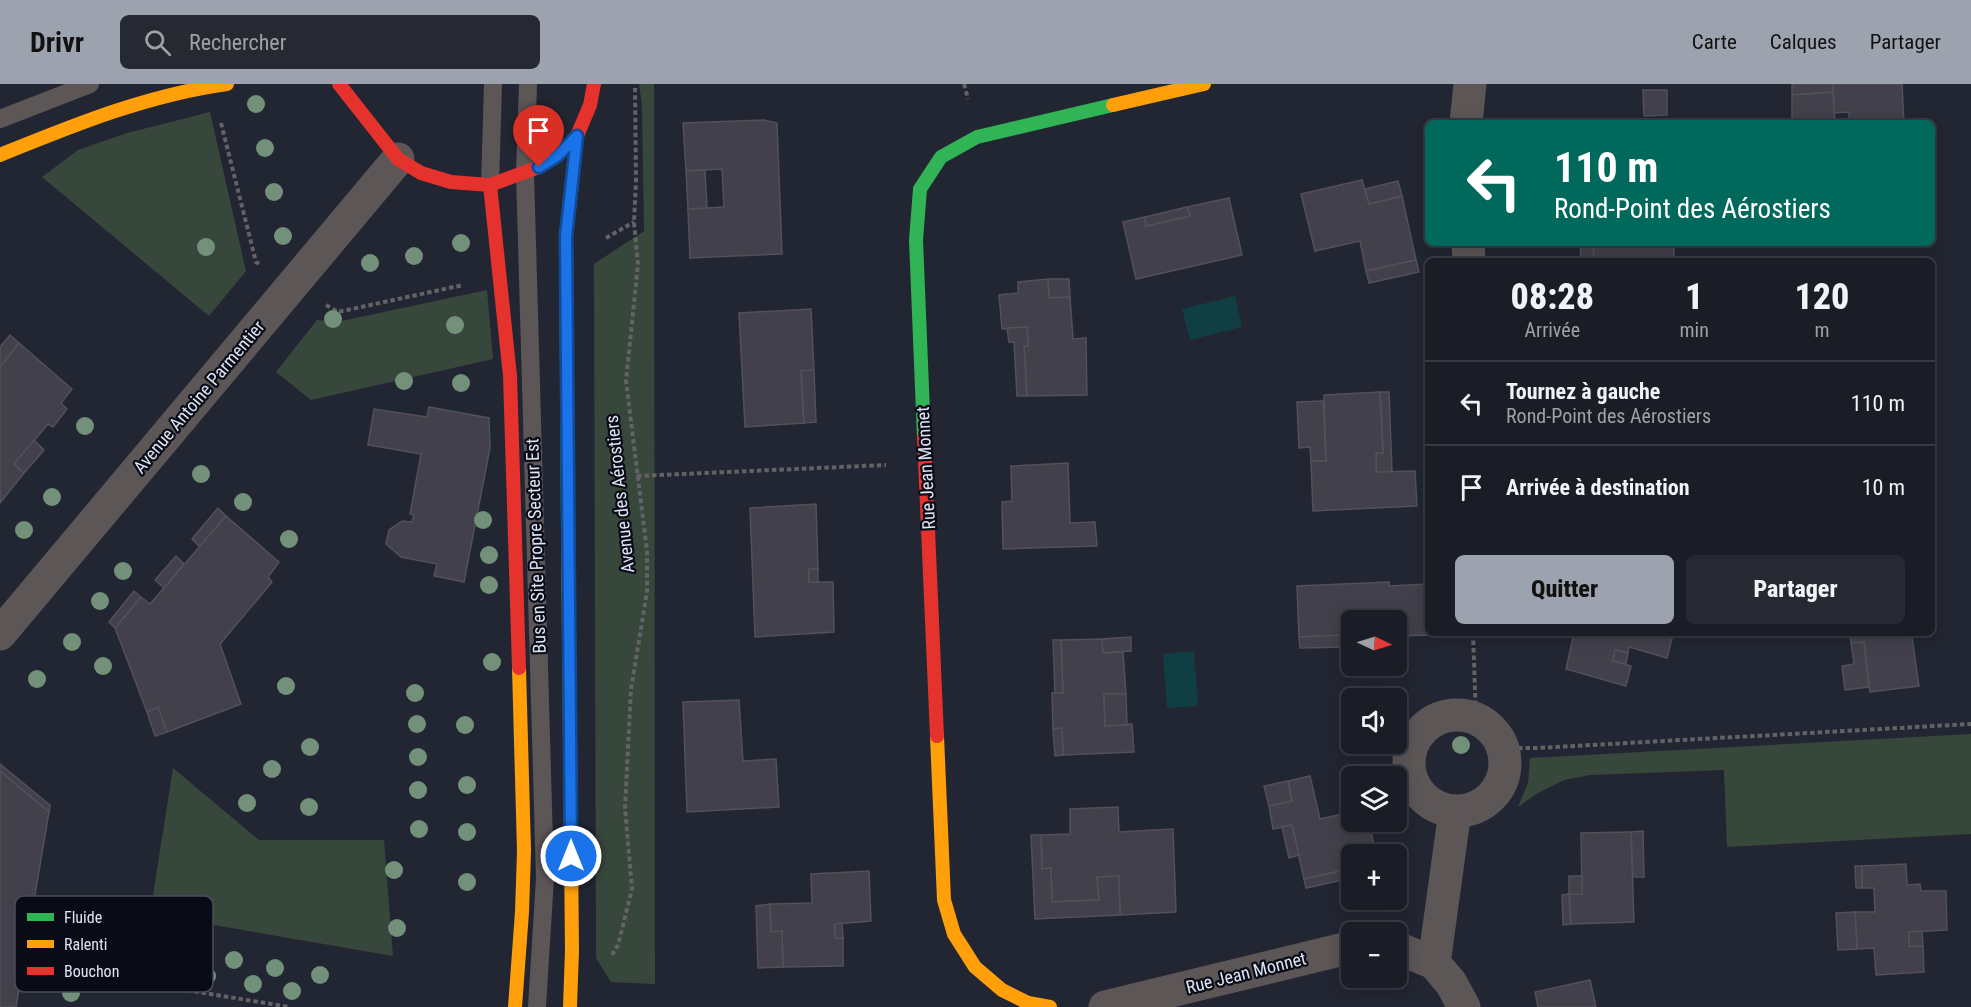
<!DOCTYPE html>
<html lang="fr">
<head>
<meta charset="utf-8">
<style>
  body { margin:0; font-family:"Roboto Condensed",sans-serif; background:#272932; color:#f1f3f6; height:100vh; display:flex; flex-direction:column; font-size:22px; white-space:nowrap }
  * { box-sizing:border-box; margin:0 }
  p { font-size:20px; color:#9fa1a7 }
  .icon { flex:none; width:33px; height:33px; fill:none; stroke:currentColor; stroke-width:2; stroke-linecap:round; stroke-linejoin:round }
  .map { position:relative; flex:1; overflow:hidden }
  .panel { position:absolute; left:1425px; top:174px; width:510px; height:378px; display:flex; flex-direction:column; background:#1a1c26; border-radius:9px; box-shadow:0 3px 15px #0003,0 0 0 2px #383a43 }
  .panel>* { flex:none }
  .guide { position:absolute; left:1425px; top:36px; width:510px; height:126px; border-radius:9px; box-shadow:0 3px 15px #0003,0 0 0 2px #383a43; background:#00695c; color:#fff; overflow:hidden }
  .needle { width:39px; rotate:94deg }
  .tools { position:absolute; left:1341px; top:526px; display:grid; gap:12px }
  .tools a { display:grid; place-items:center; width:66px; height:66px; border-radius:9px; background:#1a1c26; box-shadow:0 3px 15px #0003,0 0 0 2px #383a43; font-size:30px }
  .pin { position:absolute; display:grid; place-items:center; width:51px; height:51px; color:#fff; margin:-62px -26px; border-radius:50% 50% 50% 0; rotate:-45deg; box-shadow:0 0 6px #0007 }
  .pin .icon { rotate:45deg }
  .me { position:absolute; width:66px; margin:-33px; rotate:0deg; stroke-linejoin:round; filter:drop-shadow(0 0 4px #0008) }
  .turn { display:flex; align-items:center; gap:21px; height:126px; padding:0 30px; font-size:27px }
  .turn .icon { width:78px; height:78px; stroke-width:2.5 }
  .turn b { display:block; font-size:42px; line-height:51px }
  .eta { display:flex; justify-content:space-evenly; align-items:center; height:102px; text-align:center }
  .eta b { font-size:36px; font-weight:800; line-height:42px }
  .cta { display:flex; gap:12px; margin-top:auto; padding:12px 30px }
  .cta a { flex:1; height:69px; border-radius:9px; background:#9da2af; color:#111; font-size:24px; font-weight:800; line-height:69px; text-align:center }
  .cta a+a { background:#272932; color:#f1f3f6 }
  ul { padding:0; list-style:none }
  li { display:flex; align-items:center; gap:18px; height:84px; padding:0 30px; border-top:2px solid #383a43 }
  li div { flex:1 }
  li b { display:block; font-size:22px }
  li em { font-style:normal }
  header { display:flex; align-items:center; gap:36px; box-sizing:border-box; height:84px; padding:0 30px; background:#9da2af; color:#111 }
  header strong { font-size:28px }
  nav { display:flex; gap:33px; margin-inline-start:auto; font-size:21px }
  .search { width:420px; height:54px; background:#272932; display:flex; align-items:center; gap:15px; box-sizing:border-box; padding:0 21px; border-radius:9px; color:#9fa1a7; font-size:22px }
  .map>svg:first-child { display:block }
</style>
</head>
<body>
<header>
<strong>Drivr</strong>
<div class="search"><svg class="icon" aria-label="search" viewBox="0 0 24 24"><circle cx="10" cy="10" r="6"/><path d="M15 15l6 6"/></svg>Rechercher</div>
<nav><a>Carte</a><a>Calques</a><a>Partager</a></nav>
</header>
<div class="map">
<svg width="1971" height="923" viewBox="0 0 1971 923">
  <rect width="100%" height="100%" fill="#222632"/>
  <g fill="#38473c">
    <path d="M 639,0 L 654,0 L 655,900 L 611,898 L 596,874 L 594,180 L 644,147 L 642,22 Z"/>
    <path d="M 210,28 L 246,187 L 209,232 L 42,93 L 78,66 L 127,49 Z"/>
    <path d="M 487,206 L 493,275 L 311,316 L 276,288 L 317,236 L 337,238 Z"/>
    <path d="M 1971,650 L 1971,750 L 1727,763 L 1724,686 L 1590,691 L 1564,696 L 1536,710 L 1518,723 L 1528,699 L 1530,674 Z"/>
    <path d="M 173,684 L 259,756 L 384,756 L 393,872 L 150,830 Z"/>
  </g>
  <g fill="#0f3f43">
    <path d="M 1235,212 L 1242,243 L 1190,256 L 1182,225 Z"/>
    <path d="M 1194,567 L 1198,622 L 1167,624 L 1163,570 Z"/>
  </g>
  <g fill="#42404b" stroke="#52505a" stroke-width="1.5">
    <path d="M 1792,0 L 1833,0 L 1833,8 L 1792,11 Z"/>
    <path d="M 1833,0 L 1902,0 L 1904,39 L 1849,39 L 1849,28 L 1834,29 Z"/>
    <path d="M 1643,6 L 1667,6 L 1667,31 L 1644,32 Z"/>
    <path d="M 1833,8 L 1835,39 L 1792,39 L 1792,11 Z"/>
    <path d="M 764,36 L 777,39 L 782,170 L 690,174 L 688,125 L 724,123 L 722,85 L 686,87 L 683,39 Z"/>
    <path d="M 705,86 L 707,124 L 688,125 L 686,87 Z"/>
    <path d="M 1362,96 L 1369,120 L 1402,112 L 1416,176 L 1366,187 L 1360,157 L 1315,167 L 1301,110 Z"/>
    <path d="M 1398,97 L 1402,112 L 1369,120 L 1365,105 Z"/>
    <path d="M 1229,114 L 1242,171 L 1136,195 L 1123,138 L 1145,133 L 1146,142 L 1190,132 L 1187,123 Z"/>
    <path d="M 1187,123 L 1190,132 L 1146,142 L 1145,133 Z"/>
    <path d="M 1580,159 L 1593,159 L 1594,177 L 1581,177 Z"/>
    <path d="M 1593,159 L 1674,159 L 1674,177 L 1594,177 Z"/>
    <path d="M 1416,176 L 1419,188 L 1369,199 L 1366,187 Z"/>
    <path d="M 1048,195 L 1069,195 L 1070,213 L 1049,214 Z"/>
    <path d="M 1048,195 L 1049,214 L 1070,213 L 1073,255 L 1086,254 L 1087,311 L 1027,312 L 1024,262 L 1028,262 L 1027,243 L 1002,245 L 999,211 L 1018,209 L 1018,198 Z"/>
    <path d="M 811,225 L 814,286 L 801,287 L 804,339 L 745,343 L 739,229 Z"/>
    <path d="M 1027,243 L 1028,262 L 1024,262 L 1027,312 L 1017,312 L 1014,258 L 1009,258 L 1007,244 Z"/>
    <path d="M 10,251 L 19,259 L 0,283 L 0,263 Z"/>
    <path d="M 19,259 L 72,305 L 61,319 L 67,325 L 53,343 L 48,340 L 14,380 L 24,389 L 0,419 L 0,283 Z"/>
    <path d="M 814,286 L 816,338 L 804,339 L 801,287 Z"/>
    <path d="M 1380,308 L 1389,308 L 1392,388 L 1376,388 L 1376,369 L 1383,369 Z"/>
    <path d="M 1380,308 L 1383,369 L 1376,369 L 1376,388 L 1415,387 L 1417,422 L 1313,427 L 1311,377 L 1326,377 L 1324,311 Z"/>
    <path d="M 1323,317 L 1326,377 L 1311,377 L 1310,363 L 1299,364 L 1297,318 Z"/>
    <path d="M 429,323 L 489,334 L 490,364 L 464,498 L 434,492 L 437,480 L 401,473 L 386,460 L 389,446 L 402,437 L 412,438 L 414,431 L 410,430 L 421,370 L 368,361 L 374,325 L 427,333 Z"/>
    <path d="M 34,356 L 44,366 L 24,389 L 14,380 Z"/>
    <path d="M 1068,379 L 1070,439 L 1095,438 L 1097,462 L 1003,465 L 1002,418 L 1012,417 L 1011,382 Z"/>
    <path d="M 816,420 L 818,485 L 809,485 L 809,498 L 833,498 L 834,548 L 755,553 L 750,424 Z"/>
    <path d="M 218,424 L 226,432 L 200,463 L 192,455 Z"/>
    <path d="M 226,432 L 279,478 L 268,493 L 272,498 L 220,560 L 241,620 L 167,648 L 158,623 L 147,628 L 115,544 L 141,513 L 150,520 Z"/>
    <path d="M 176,472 L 184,480 L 164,504 L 155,496 Z"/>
    <rect x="809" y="485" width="9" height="13"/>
    <path d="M 1389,498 L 1389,502 L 1428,500 L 1428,549 L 1434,549 L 1434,551 L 1396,552 L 1396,537 L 1352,537 L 1352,562 L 1348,563 L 1347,551 L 1299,553 L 1297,502 Z"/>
    <path d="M 134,507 L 141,513 L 115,544 L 109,538 Z"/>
    <path d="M 1574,549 L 1678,549 L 1673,550 L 1667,574 L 1629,563 L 1628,569 L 1615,566 L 1613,577 L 1631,582 L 1626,602 L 1566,585 Z"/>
    <path d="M 1850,549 L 1919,549 L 1919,553 L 1912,553 L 1919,602 L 1870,608 L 1864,558 L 1851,559 Z"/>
    <path d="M 1347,551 L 1348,563 L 1300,564 L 1299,553 Z"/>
    <path d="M 1131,553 L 1131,567 L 1103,569 L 1102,555 Z"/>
    <path d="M 1102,555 L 1103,569 L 1123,568 L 1126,610 L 1104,610 L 1105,642 L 1132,640 L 1134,668 L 1063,671 L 1062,644 L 1053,645 L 1052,609 L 1063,609 L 1061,556 Z"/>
    <path d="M 1053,556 L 1061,556 L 1063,609 L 1055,609 Z"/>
    <path d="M 1864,558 L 1869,603 L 1845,606 L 1842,582 L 1854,580 L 1851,559 Z"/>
    <path d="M 1615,566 L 1628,569 L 1626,580 L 1613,577 Z"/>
    <path d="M 1104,610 L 1126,610 L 1127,641 L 1105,642 Z"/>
    <path d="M 739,616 L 743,677 L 776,675 L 779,723 L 687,728 L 683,618 Z"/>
    <path d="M 158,623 L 167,648 L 155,652 L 147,628 Z"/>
    <path d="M 1062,644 L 1063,671 L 1055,672 L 1053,645 Z"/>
    <path d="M 0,680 L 50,721 L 49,728 L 0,687 Z"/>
    <path d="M 0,687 L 49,728 L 16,923 L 0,923 Z"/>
    <path d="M 1310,692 L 1320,735 L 1352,728 L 1352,738 L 1369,738 L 1376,771 L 1352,771 L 1352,784 L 1304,795 L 1292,741 L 1273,745 L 1269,722 L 1292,717 L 1288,697 Z"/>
    <path d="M 1288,697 L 1292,717 L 1269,722 L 1264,702 Z"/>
    <path d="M 1118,723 L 1119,748 L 1173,745 L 1176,828 L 1120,831 L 1119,792 L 1097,793 L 1099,816 L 1052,818 L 1051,784 L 1042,785 L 1041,751 L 1070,750 L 1070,725 Z"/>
    <path d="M 1292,741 L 1299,771 L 1289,774 L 1282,743 Z"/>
    <path d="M 1643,747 L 1644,793 L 1633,793 L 1631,748 Z"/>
    <path d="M 1631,748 L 1634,838 L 1571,840 L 1569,810 L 1582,810 L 1581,749 Z"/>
    <path d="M 1031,751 L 1041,751 L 1042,785 L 1051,784 L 1052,818 L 1099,816 L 1097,793 L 1119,792 L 1120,831 L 1035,835 Z"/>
    <path d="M 1906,780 L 1907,801 L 1920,800 L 1921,807 L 1946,807 L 1947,846 L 1909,848 L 1909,862 L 1923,862 L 1924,888 L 1876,891 L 1874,864 L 1857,865 L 1855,828 L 1875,828 L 1874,804 L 1862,804 L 1862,782 Z"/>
    <path d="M 1855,782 L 1862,782 L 1862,804 L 1856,804 Z"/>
    <path d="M 869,787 L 871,837 L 835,840 L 835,854 L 843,854 L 843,882 L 783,883 L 782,847 L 771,848 L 770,820 L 812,819 L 811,790 Z"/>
    <path d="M 1341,787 L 1343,796 L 1306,804 L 1304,795 Z"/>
    <rect x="1569" y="792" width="13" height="18"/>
    <path d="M 1569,810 L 1571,840 L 1563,841 L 1562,811 Z"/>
    <path d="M 770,820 L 771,848 L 782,847 L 783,883 L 758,884 L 756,822 Z"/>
    <path d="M 1855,828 L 1857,865 L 1838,866 L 1836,829 Z"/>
    <path d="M 842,839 L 843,854 L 835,854 L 835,840 Z"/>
    <path d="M 1922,847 L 1923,862 L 1909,862 L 1909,848 Z"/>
    <path d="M 1590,896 L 1596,923 L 1538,923 L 1535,908 Z"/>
  </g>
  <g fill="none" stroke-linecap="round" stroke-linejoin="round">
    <g stroke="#636265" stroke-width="4" stroke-dasharray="4.5 3" stroke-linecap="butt">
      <path d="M 964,0 L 968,15"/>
      <path d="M 221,39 L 256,178 L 261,181"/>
      <path d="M 606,154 L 634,138"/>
      <path d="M 326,221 L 338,228 L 463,201"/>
      <path d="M 637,392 L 886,381"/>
      <path d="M 1473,549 L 1476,635"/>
      <path d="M 1503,664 L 1537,664 L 1971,640"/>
      <path d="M 612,871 L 618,861 L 632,805 L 625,724 L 631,605 L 647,508 L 647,467 L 626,297 L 638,180 L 634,138 L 636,97 L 635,4"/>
      <path d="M 24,879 L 289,923"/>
    </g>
    <g stroke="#5c5657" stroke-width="18">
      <path d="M 528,0 L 525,89 L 545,794 L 537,923"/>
      <path d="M 0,35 L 90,0"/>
      <path d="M 490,101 L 493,0"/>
    </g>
    <g stroke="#5c5657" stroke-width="33">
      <path d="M 1466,39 L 1470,0"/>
      <path d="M 1468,159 L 1469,177"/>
      <path d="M 0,550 L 398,75"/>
      <circle cx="1457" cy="679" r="48"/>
      <path d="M 1396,865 L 1402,866 L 1434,879 L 1451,899 L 1464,923"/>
      <path d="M 1434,879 L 1455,727"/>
      <path d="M 1105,923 L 1352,863"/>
    </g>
    <g stroke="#30b455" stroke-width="14">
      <path d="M 924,353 L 916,156 L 920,105 L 941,73 L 977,53 L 1113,21"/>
      <path d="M 568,443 L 566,152 L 577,52"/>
    </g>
    <g stroke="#ff9f0a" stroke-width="14">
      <path d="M 1113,21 L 1204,0"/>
      <path d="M 0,71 C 74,41 147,11 227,0"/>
      <path d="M 568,443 L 572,867 L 570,923"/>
      <path d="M 937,652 L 944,816 L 954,850 L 975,883 L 1002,906 L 1028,919 L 1050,923"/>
      <path d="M 515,923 L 522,828 L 524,767 L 519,584"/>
    </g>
    <g stroke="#e5322d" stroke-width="14">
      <path d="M 339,0 L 398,75 L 421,89 L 451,98 L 490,101 L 539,83 L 557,72 L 577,52 L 590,21 L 594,0"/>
      <path d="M 490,101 L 510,292 L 519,584"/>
      <path d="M 924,353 L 937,652"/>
    </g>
  </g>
  <g fill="#73907b">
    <circle cx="256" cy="20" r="9"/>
    <circle cx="265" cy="64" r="9"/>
    <circle cx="274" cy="108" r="9"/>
    <circle cx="283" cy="152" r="9"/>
    <circle cx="461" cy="159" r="9"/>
    <circle cx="206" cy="163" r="9"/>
    <circle cx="414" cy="172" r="9"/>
    <circle cx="370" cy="179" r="9"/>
    <circle cx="333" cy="235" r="9"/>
    <circle cx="455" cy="241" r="9"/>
    <circle cx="404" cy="297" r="9"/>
    <circle cx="461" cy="299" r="9"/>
    <circle cx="85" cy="342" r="9"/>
    <circle cx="201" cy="390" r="9"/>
    <circle cx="52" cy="413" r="9"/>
    <circle cx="243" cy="418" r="9"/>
    <circle cx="483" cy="436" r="9"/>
    <circle cx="24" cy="446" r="9"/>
    <circle cx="289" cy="455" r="9"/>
    <circle cx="489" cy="471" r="9"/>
    <circle cx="123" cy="487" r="9"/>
    <circle cx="489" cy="501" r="9"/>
    <circle cx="100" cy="517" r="9"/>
    <circle cx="72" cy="558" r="9"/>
    <circle cx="492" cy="578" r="9"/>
    <circle cx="103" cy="582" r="9"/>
    <circle cx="37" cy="595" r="9"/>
    <circle cx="286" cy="602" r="9"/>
    <circle cx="415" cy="609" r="9"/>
    <circle cx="417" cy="640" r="9"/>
    <circle cx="465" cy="641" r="9"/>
    <circle cx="1461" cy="661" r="9"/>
    <circle cx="310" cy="663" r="9"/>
    <circle cx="418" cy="673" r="9"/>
    <circle cx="272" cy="685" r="9"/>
    <circle cx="467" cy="701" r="9"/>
    <circle cx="418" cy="706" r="9"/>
    <circle cx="247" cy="719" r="9"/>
    <circle cx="309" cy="723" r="9"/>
    <circle cx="419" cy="745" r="9"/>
    <circle cx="467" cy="748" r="9"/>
    <circle cx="394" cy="786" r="9"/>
    <circle cx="467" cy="798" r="9"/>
    <circle cx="397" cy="844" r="9"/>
    <circle cx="234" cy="876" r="9"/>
    <circle cx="275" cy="884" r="9"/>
    <circle cx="320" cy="891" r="9"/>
    <circle cx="207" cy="892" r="9"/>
    <circle cx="253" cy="900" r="9"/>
    <circle cx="292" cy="907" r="9"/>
    <circle cx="71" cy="909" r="9"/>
  </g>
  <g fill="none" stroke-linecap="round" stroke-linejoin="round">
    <defs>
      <path id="route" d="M 539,83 L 557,72 L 577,52 L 566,152 L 571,772"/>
    </defs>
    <use href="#route" stroke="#114b97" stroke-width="15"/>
    <use href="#route" stroke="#1a73e8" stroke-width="10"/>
  </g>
  <g text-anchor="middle" stroke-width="4.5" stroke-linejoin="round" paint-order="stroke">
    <g font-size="18" fill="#dfe4f3" stroke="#090c16">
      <text transform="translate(199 313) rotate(-50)" y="6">Avenue Antoine Parmentier</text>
      <text transform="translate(926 384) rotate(-93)" y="6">Rue Jean Monnet</text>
      <text transform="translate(620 410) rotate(-96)" y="6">Avenue des Aérostiers</text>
      <text transform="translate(536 462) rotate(-92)" y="6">Bus en Site Propre Secteur Est</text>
      <text transform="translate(1246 889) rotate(-14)" y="6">Rue Jean Monnet</text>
    </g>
  </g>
  <rect x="15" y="812" width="198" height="96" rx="9" fill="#090c16" stroke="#494d58" stroke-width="1.5"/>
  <rect x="27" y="829" width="27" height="8" fill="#30b455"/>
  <rect x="27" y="856" width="27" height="8" fill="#ff9f0a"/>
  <rect x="27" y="883" width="27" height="8" fill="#e5322d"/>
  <g font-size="16" fill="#dfe4f3">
    <text x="64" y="839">Fluide</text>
    <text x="64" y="866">Ralenti</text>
    <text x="64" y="893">Bouchon</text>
  </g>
</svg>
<div class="tools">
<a><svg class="needle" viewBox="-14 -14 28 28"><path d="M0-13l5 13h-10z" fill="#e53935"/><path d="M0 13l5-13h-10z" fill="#9fa1a7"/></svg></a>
<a><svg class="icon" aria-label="sound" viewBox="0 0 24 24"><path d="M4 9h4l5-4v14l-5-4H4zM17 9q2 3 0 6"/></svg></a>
<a><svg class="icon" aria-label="layers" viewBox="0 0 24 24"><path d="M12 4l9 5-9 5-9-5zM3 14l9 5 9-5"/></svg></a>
<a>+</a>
<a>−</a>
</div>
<div class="pin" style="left:539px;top:83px;background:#d93025"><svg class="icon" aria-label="arrive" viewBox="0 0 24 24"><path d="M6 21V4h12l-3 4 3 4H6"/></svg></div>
<svg class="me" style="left:571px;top:772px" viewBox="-20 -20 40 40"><circle r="17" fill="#1a73e8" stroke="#fff" stroke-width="3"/><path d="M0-11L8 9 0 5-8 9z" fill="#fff"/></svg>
<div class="guide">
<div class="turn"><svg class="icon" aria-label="left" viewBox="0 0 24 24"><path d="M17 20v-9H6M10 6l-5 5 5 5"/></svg><div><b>110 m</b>Rond-Point des Aérostiers</div></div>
</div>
<section class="panel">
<div class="eta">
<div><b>08:28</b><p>Arrivée</p></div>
<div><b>1</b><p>min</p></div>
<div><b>120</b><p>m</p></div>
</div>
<ul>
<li><svg class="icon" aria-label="left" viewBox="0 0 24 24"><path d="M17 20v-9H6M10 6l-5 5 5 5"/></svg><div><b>Tournez à gauche</b><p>Rond-Point des Aérostiers</p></div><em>110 m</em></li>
<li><svg class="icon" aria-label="arrive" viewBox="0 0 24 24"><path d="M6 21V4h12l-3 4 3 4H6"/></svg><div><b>Arrivée à destination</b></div><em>10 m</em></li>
</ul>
<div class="cta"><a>Quitter</a><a>Partager</a></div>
</section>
</div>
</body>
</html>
